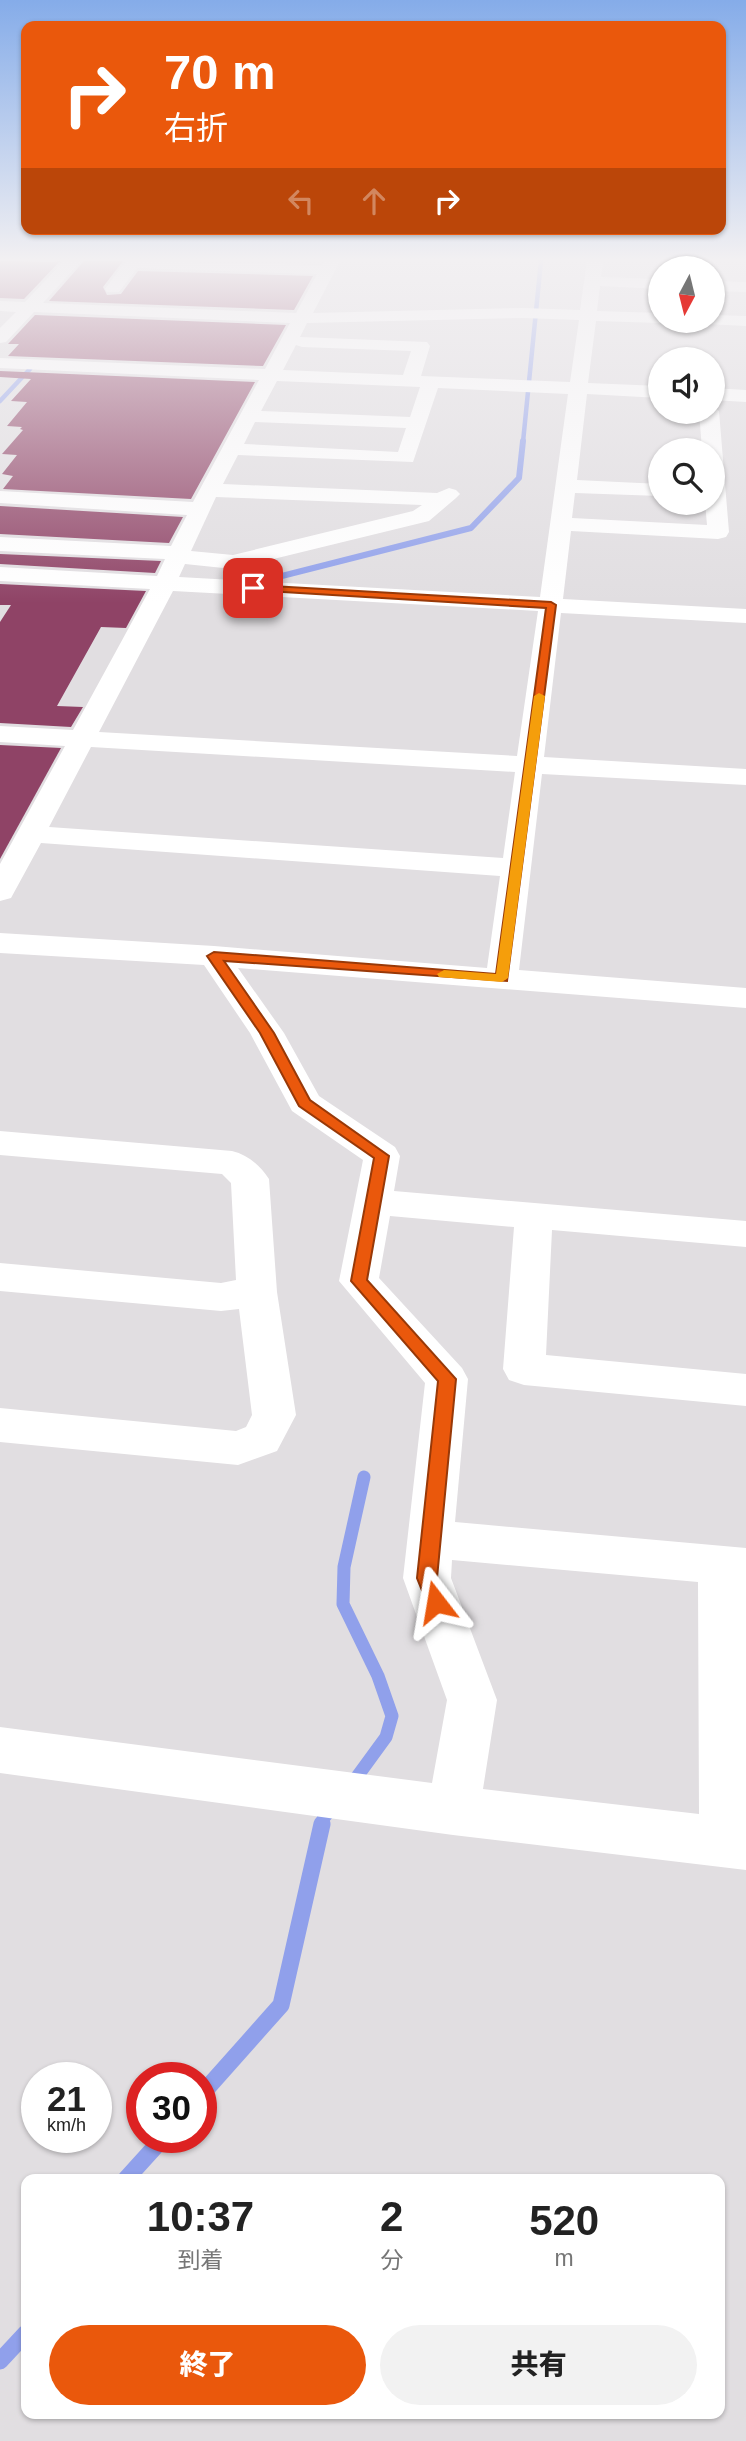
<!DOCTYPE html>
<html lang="ja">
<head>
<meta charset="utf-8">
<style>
  body { margin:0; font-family:Arial,"Noto Sans JP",sans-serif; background:#f2f2f2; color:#222; height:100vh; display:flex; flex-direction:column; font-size:26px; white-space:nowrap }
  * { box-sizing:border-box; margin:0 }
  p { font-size:23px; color:#767676 }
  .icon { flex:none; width:38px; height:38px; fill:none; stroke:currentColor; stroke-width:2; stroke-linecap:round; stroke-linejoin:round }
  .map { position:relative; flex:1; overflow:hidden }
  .drawer { position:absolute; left:21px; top:2174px; width:704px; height:245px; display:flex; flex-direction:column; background:#fff; border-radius:14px; box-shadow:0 2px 5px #0004 }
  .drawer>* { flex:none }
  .banner { position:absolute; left:21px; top:21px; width:705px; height:214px; border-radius:14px; box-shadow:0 2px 5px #0004; background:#ea580c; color:#fff; overflow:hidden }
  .needle { width:46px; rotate:187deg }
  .fabs { position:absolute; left:648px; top:256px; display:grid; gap:14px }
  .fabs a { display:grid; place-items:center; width:77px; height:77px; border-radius:50%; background:#fff; box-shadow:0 2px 5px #0004; font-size:35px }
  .speed { position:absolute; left:21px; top:2062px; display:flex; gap:14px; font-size:35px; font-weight:700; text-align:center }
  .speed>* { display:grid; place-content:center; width:91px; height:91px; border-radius:50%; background:#fff; box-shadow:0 2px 5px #0004; line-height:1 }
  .speed small { font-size:18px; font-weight:400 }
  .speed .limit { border:10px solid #d22; background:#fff; color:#111 }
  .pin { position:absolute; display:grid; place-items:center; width:60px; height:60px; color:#fff; margin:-30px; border-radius:14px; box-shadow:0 4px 10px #0006 }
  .me { position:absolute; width:77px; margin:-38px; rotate:346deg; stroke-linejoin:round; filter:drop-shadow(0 0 5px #0008) }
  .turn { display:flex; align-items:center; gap:24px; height:147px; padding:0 28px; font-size:32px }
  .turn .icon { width:91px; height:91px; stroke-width:2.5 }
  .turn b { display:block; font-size:49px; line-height:60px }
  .lanes { display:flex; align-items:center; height:66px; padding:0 28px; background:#0003; justify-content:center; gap:35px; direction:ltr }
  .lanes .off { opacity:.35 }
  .eta { display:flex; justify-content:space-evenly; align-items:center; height:119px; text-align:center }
  .eta b { font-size:42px; font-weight:800; line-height:49px }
  .cta { display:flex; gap:14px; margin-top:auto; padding:14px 28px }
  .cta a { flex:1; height:80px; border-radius:42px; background:#ea580c; color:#fff; font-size:28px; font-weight:800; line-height:80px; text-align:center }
  .cta a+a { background:#f2f2f2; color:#222 }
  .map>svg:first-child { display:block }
</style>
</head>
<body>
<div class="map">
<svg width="746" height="2441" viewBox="0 0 746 2441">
  <rect width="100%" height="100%" fill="#e1dee1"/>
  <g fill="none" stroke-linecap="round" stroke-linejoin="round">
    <g stroke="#90a0eb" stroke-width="4.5">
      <path d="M 0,401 L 30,369"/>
      <path d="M 523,442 L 541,261"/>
    </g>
    <path stroke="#90a0eb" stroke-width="6" d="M 232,581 L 270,579 L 471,528 L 519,478 L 523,441"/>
    <g stroke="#90a0eb" stroke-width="13">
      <path d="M 351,1785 L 386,1737 L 392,1716 L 378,1676 L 343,1604 L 344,1567 L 364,1477"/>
      <path d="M 321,1826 L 323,1819 L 332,1808"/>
    </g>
    <g stroke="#90a0eb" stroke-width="17">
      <path d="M 201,2095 L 281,2005 L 322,1824"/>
      <path d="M 126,2179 L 164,2137"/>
      <path d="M 0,2361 L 26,2333"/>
    </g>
  </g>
  <g fill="#8f4366">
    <path d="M 0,261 L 53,262 L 60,261 L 24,299 L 0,298 Z"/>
    <path d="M 84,261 L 123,261 L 103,287 L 107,295 L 121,294 L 138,271 L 313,276 L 294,310 L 49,301 Z"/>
    <path d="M 35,315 L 286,325 L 263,366 L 8,356 L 19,344 L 8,344 Z"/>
    <path d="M 0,371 L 255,382 L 191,499 L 3,489 L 13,476 L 2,474 L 17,455 L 2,454 L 23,430 L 20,429 L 22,427 L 7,426 L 27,402 L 11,401 L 31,379 L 0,377 Z"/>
    <path d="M 0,506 L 183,517 L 169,543 L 0,534 Z"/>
    <path d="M 0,554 L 161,561 L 155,573 L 0,564 Z"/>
    <path d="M 0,584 L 146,591 L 126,628 L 101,627 L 57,706 L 83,707 L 71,727 L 0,723 L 0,622 L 11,605 L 0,605 Z"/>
    <path d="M 0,745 L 61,748 L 0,859 Z"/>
  </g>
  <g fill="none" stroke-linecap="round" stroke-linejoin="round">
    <g fill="#fff" fill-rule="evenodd">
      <path d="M 64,261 L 81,261 L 43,303 L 296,313 L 317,274 L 137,268 L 119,292 L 107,292 L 105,289 L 126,261 L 322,265 L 324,261 L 340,261 L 313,313 L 523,308 L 580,310 L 587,261 L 603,261 L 601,277 L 660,279 L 660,289 L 600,286 L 597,311 L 660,313 L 660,320 L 667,320 L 660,323 L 596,321 L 588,383 L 660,386 L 660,398 L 587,394 L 577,480 L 660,484 L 660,496 L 575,493 L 572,518 L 707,525 L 705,502 L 712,502 L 712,450 L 702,450 L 699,411 L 712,411 L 712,406 L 719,411 L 729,532 L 726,537 L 718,539 L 571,531 L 563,599 L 746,609 L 746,623 L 561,613 L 544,757 L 746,769 L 746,785 L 542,774 L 519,970 L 746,988 L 746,1008 L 238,968 L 284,1033 L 319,1096 L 395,1147 L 400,1156 L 394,1191 L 746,1221 L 746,1247 L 552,1230 L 546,1355 L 746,1374 L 746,1406 L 524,1385 L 509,1380 L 503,1369 L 514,1227 L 390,1216 L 379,1278 L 462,1368 L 468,1379 L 455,1522 L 746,1548 L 746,1870 L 453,1835 L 0,1773 L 0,1727 L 432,1783 L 447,1700 L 403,1578 L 425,1383 L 339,1281 L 363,1160 L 292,1111 L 250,1033 L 204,965 L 0,953 L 0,933 L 214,946 L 487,968 L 500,876 L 41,843 L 11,898 L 0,901 L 0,864 L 65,746 L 0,742 L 0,726 L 73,730 L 150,589 L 0,581 L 0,567 L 157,576 L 165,559 L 0,551 L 0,537 L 171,546 L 187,515 L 0,503 L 0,491 L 193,502 L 259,380 L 0,368 L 0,358 L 265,369 L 290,323 L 34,312 L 6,342 L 0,343 L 0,328 L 16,312 L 0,311 L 0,301 L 25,302 ZM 523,318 L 579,320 L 570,382 L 421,376 L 430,346 L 427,342 L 300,337 L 307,323 ZM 296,345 L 302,347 L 411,351 L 403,375 L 283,370 ZM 277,381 L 420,387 L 410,417 L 261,411 ZM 438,388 L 568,394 L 540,597 L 179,577 L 185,564 L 233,569 L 429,521 L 456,498 L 460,494 L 456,490 L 449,488 L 437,493 L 223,484 L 238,455 L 413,462 ZM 255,422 L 406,428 L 398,452 L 244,444 ZM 216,497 L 422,505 L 413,511 L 233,555 L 191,551 ZM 173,591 L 538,611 L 517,756 L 99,732 ZM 91,747 L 515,772 L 503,858 L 49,827 ZM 452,1560 L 698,1582 L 699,1814 L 483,1789 L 497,1700 L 451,1578 Z"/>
      <path d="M 712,281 L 746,282 L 746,292 L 712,291 Z"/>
      <path d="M 712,315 L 746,316 L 746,326 L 706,324 L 704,320 L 712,320 Z"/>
      <path d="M 712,388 L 746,390 L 746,402 L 712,400 Z"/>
      <path d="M 0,1131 L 232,1151 C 248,1155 260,1165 269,1179 L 277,1292 L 296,1415 L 277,1451 L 238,1465 L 0,1442 L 0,1408 L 236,1431 L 246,1427 L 252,1415 L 239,1309 L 221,1311 L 0,1291 L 0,1263 L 221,1283 L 236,1280 L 231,1183 L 222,1174 L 0,1155 Z"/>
    </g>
  </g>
  <linearGradient id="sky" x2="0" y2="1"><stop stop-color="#85ace9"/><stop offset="0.43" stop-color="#f2f0f2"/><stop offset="1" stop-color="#f2f0f2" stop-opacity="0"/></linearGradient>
  <rect width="746" height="603" fill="url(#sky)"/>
  <path fill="#ea580c" stroke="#983908" stroke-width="2" d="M 253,585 L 551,602 L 556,605 L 507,981 L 224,961 L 274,1033 L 310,1100 L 389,1156 L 367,1280 L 456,1379 L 437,1578 L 446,1602 L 443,1608 L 436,1610 L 429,1608 L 417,1578 L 438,1381 L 351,1281 L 374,1158 L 299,1106 L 260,1033 L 207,956 L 214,952 L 496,974 L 546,608 L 250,590 L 250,586 Z"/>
  <path fill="#f59e0b" d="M 539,693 L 545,696 L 508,978 L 502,982 L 439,977 L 437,974 L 444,970 L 496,974 L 534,696 Z"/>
</svg>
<div class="fabs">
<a><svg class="needle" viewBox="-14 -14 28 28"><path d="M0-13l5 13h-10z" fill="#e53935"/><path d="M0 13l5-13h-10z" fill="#767676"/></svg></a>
<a><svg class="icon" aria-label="sound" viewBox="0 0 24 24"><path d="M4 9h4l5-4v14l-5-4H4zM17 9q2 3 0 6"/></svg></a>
<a><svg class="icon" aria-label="search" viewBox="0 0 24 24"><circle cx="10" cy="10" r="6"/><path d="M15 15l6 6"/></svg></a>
</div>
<div class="speed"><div>21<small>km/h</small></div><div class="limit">30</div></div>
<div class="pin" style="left:253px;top:588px;background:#d93025"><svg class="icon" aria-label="arrive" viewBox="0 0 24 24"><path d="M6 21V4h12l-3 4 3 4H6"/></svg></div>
<svg class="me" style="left:436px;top:1602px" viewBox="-20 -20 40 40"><path d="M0-17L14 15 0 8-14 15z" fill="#ea580c" stroke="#fff" stroke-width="4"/></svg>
<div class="banner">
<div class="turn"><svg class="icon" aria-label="right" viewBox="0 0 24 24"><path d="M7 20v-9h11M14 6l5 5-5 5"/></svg><div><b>70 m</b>右折</div></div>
<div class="lanes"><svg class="icon off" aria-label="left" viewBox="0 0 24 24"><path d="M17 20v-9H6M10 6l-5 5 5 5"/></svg><svg class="icon off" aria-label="ahead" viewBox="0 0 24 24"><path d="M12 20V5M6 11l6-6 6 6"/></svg><svg class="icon" aria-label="right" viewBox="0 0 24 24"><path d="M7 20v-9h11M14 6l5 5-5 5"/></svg></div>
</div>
<section class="drawer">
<div class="eta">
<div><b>10:37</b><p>到着</p></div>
<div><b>2</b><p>分</p></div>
<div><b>520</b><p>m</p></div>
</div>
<div class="cta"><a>終了</a><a>共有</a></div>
</section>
</div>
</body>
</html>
